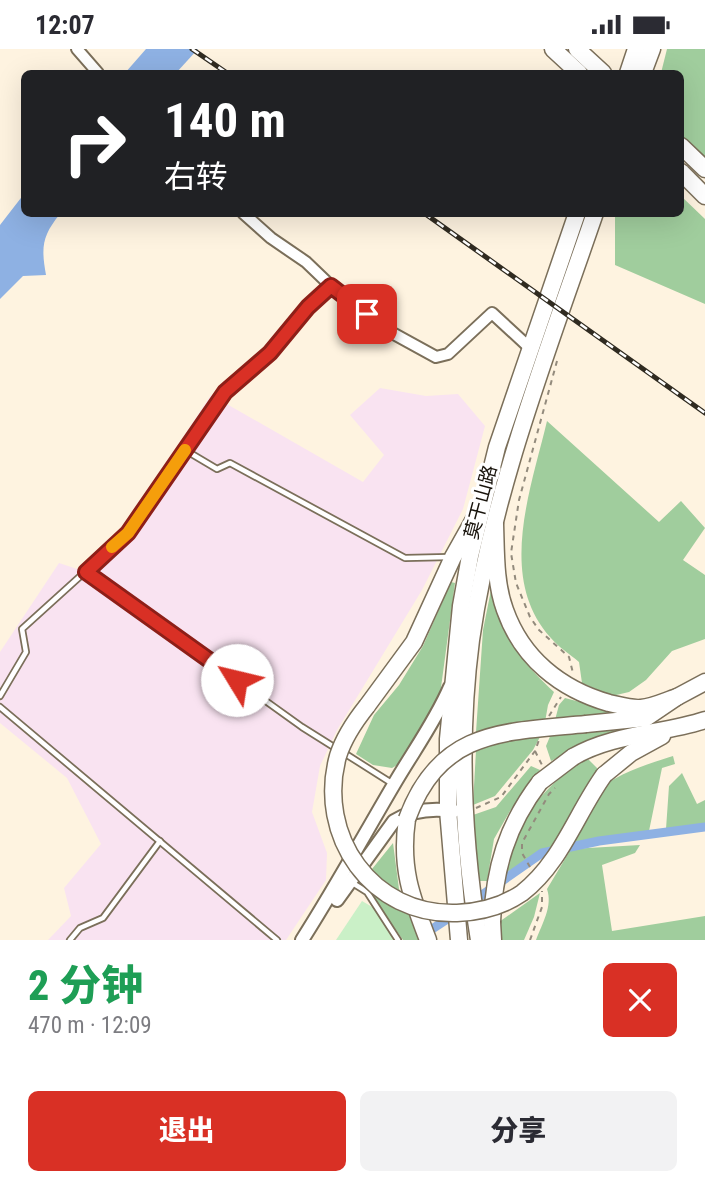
<!DOCTYPE html>
<html lang="zh">
<head>
<meta charset="utf-8">
<style>
  body { margin:0; font-family:"Roboto Condensed","Noto Sans SC",sans-serif; background:#f2f2f3; color:#2b2b33; height:100vh; display:flex; flex-direction:column; font-size:26px; white-space:nowrap }
  * { box-sizing:border-box; margin:0 }
  p { font-size:23px; color:#7c7c81 }
  .icon { flex:none; width:38px; height:38px; fill:none; stroke:currentColor; stroke-width:2; stroke-linecap:round; stroke-linejoin:round }
  .map { position:relative; height:891px; overflow:hidden }
  .details { display:flex; flex-direction:column; background:#fff; flex:1 }
  .details>* { flex:none }
  .top-card { position:absolute; left:21px; top:21px; width:663px; height:147px; border-radius:10px; box-shadow:0 7px 28px #0002; background:#202124; color:#fff; overflow:hidden }
  .pin { position:absolute; display:grid; place-items:center; width:60px; height:60px; color:#fff; margin:-30px; border-radius:14px; box-shadow:0 4px 10px #0006 }
  .me { position:absolute; width:77px; margin:-38px; rotate:306deg; stroke-linejoin:round; filter:drop-shadow(0 0 5px #0008) }
  .turn { display:flex; align-items:center; gap:24px; height:147px; padding:0 28px; font-size:32px }
  .turn .icon { width:91px; height:91px; stroke-width:2.5 }
  .turn b { display:block; font-size:49px; line-height:60px }
  .round { display:grid; place-items:center; flex:none; width:74px; height:74px; border-radius:10px; background:#f2f2f3 }
  .headline { display:flex; align-items:center; justify-content:space-between; height:119px; padding:0 28px }
  h1 { font-size:42px; font-weight:800; line-height:52px; color:#1e9e55 }
  .button { display:flex; gap:14px; margin-top:auto; padding:14px 28px }
  .button a { flex:1; height:80px; border-radius:10px; background:#d93025; color:#fff; font-size:28px; font-weight:800; line-height:80px; text-align:center }
  .button a+a { background:#f2f2f3; color:#2b2b33 }
  .status { display:flex; justify-content:space-between; align-items:center; height:49px; padding:0 35px; background:#fff; direction:ltr }
  .status svg { height:19px; fill:currentColor }
  .map>svg:first-child { display:block }
</style>
</head>
<body>
<div class="status"><b>12:07</b><svg viewBox="0 0 49 12"><path d="M0 12V9h3v3zM5 12V6h3v6zM10 12V3h3v9zM15 12V0h3v12zM26 1h20v11H26zM47 4h2v5h-2z"/></svg></div>
<div class="map">
<svg width="705" height="891" viewBox="0 0 705 891">
  <rect width="100%" height="100%" fill="#fef3e0"/>
  <path fill="#f9e3f1" d="M 380,339 L 426,347 L 458,345 L 485,377 L 463,460 L 422,541 L 337,681 L 320,717 L 312,763 L 327,804 L 326,831 L 286,891 L 48,891 L 71,867 L 64,839 L 101,795 L 67,729 L 0,674 L 0,603 L 59,514 L 86,523 L 128,484 L 157,427 L 211,346 L 363,433 L 384,406 L 350,366 Z"/>
  <path fill="#caf0c7" d="M 362,852 L 374,859 L 398,891 L 336,891 Z"/>
  <g fill="#a0cd9d">
    <path d="M 667,0 L 705,0 L 705,108 L 681,87 L 681,24 L 661,24 Z"/>
    <path d="M 681,147 L 705,170 L 705,255 L 615,216 L 615,165 L 681,164 Z"/>
    <path d="M 547,372 L 659,473 L 681,452 L 705,479 L 683,511 L 705,526 L 705,590 L 672,602 L 646,631 L 629,643 L 612,647 L 582,634 L 579,613 C 570,605 558,598 550,588 C 497,528 531,440 547,372 Z"/>
    <path d="M 451,533 L 455,534 L 440,646 L 399,715 L 392,719 L 373,716 L 356,705 L 374,666 L 399,636 L 423,597 Z"/>
    <path d="M 491,541 C 506,591 516,607 554,643 L 548,656 L 545,673 L 507,676 L 476,683 L 483,581 Z"/>
    <path d="M 565,649 L 618,663 L 619,667 L 555,671 L 559,656 Z"/>
    <path d="M 619,678 L 623,683 L 572,701 L 551,712 L 546,697 L 551,685 Z"/>
    <path d="M 540,688 L 533,701 L 495,747 L 473,756 L 476,701 L 498,691 Z"/>
    <path d="M 673,707 L 675,715 L 662,719 L 649,782 L 575,793 C 580,777 584,754 597,742 C 614,726 650,714 673,707 Z"/>
    <path d="M 587,709 L 599,721 L 586,738 L 556,795 L 504,825 C 517,770 540,740 587,709 Z"/>
    <path d="M 531,717 L 540,721 L 510,762 L 494,790 L 487,832 L 475,832 L 473,766 L 496,758 Z"/>
    <path d="M 682,724 L 697,755 L 705,751 L 705,775 L 666,780 L 669,737 Z"/>
    <path d="M 393,794 L 399,840 L 403,846 L 384,835 L 372,820 Z"/>
    <path d="M 640,796 L 635,804 L 602,816 L 612,882 L 705,867 L 705,891 L 536,891 C 542,875 553,857 547,840 L 571,800 Z"/>
    <path d="M 364,836 L 408,863 L 419,891 L 403,891 Z"/>
    <path d="M 540,844 L 534,868 L 524,891 L 499,891 L 499,873 Z"/>
  </g>
  <g fill="#8eb1e3">
    <path d="M 146,0 L 198,0 L 176,24 L 125,24 Z"/>
    <path d="M 24,145 L 24,164 L 60,165 C 42,187 41,198 46,226 L 23,227 L 0,250 L 0,176 Z"/>
  </g>
  <g fill="none" stroke-linecap="round" stroke-linejoin="round">
    <g stroke="#8eb1e3" stroke-width="9">
      <path d="M 472,853 L 542,804 L 599,792 L 705,778"/>
      <path d="M 423,886 L 455,865"/>
    </g>
    <defs>
      <g id="service">
        <path d="M 185,401 L 217,420 L 230,414 L 405,509 L 449,508"/>
        <path d="M 86,523 L 302,678 L 337,700"/>
        <path d="M 0,647 L 26,603 L 22,580 L 128,484 L 225,343 L 270,304 L 308,259 L 330,237"/>
        <path d="M 0,658 L 277,891"/>
        <path d="M 344,704 L 393,735"/>
        <path d="M 351,833 L 367,843 L 398,891"/>
        <path d="M 70,891 L 80,879 L 103,869 L 160,792"/>
      </g>
      <g id="tertiary">
        <path d="M 77,0 L 98,24"/>
        <path d="M 243,164 L 271,189 L 306,213 L 331,237 L 385,280 L 436,308 L 448,305 L 492,264 L 531,300"/>
      </g>
      <g id="secondary">
        <path d="M 337,851 L 394,772 C 412,761 434,759 454,762"/>
        <path d="M 302,891 C 334,841 363,788 393,737 C 412,704 435,673 450,638"/>
      </g>
      <g id="trunk">
        <path d="M 628,24 L 636,0"/>
        <path d="M 643,24 L 652,0"/>
        <path d="M 492,873 L 493,891"/>
        <path d="M 459,891 L 448,761 L 448,690 L 461,557 L 470,507 L 497,398 L 577,164"/>
        <path d="M 479,891 C 463,793 458,690 471,591 C 492,444 547,304 595,164"/>
      </g>
      <g id="motorway">
        <path d="M 553,0 L 579,24"/>
        <path d="M 577,0 L 603,24"/>
        <path d="M 681,97 L 705,120"/>
        <path d="M 681,123 L 705,147"/>
        <path d="M 495,475 C 496,503 495,534 505,561 C 522,609 560,640 609,654 C 619,656 630,660 641,659 C 653,658 665,652 677,648"/>
        <path d="M 367,657 L 414,593 L 453,508 L 481,458"/>
        <path d="M 586,675 L 646,669 L 677,648 L 705,633"/>
        <path d="M 573,708 C 612,685 662,685 705,671"/>
        <path d="M 604,726 L 631,704 L 662,687"/>
        <path d="M 407,770 C 400,818 411,847 428,891"/>
        <path d="M 492,873 C 494,820 507,776 540,733"/>
      </g>
    </defs>
    <use href="#service" stroke="#7b6f5a" stroke-width="8"/>
    <use href="#tertiary" stroke="#7b6f5a" stroke-width="14"/>
    <use href="#secondary" stroke="#7b6f5a" stroke-width="16"/>
    <use href="#trunk" stroke="#7b6f5a" stroke-width="19"/>
    <use href="#motorway" stroke="#7b6f5a" stroke-width="19"/>
    <g stroke="#938b7d" stroke-width="2" stroke-dasharray="5 5" stroke-linecap="butt">
      <path d="M 557,312 L 519,451 L 511,504 L 516,534 L 530,568 L 539,581 L 569,608 L 573,624"/>
      <path d="M 549,667 L 561,648"/>
      <path d="M 535,702 L 542,716"/>
      <path d="M 476,759 L 501,748 L 535,702 L 539,691"/>
      <path d="M 530,818 L 522,804 L 522,794 L 549,745 L 555,739"/>
      <path d="M 530,891 L 542,858 L 542,842"/>
    </g>
    <use href="#service" stroke="#fff" stroke-width="4.5"/>
    <use href="#tertiary" stroke="#fff" stroke-width="10"/>
    <use href="#secondary" stroke="#fff" stroke-width="12"/>
    <use href="#trunk" stroke="#fff" stroke-width="16"/>
    <use href="#motorway" stroke="#fff" stroke-width="16"/>
    <defs>
      <g id="rail">
        <path d="M 192,0 L 227,24"/>
        <path d="M 424,164 L 705,364"/>
      </g>
    </defs>
    <use href="#rail" stroke="#302b21" stroke-width="5"/>
    <use href="#rail" stroke="#fff" stroke-width="2.5" stroke-dasharray="8" stroke-linecap="butt"/>
    <defs>
      <g id="motorway-bridge">
        <path d="M 367,657 C 355,672 344,688 338,707 C 316,787 372,867 457,864 C 480,863 503,857 522,844 C 561,814 576,765 604,726"/>
        <path d="M 540,733 L 573,708"/>
        <path d="M 407,770 C 440,680 504,683 586,675"/>
      </g>
    </defs>
    <use href="#motorway-bridge" stroke="#7b6f5a" stroke-width="19" stroke-linecap="butt"/>
    <use href="#motorway-bridge" stroke="#fff" stroke-width="16"/>
  </g>
  <g fill="none" stroke-linecap="round" stroke-linejoin="round">
    <defs>
      <path id="route" d="M 237,631 L 86,523 L 128,484 L 225,343 L 270,304 L 308,258 L 331,237 L 367,265"/>
    </defs>
    <use href="#route" stroke="#8d1f18" stroke-width="18"/>
    <use href="#route" stroke="#d93025" stroke-width="12"/>
    <path stroke="#f59e0b" stroke-width="12" d="M 112,498 L 128,484 L 185,401"/>
  </g>
  <g text-anchor="middle" stroke-width="6" stroke-linejoin="round" paint-order="stroke">
    <g font-size="19" fill="#18130b" stroke="#fff">
      <text transform="translate(480 453) rotate(-75)" y="7">莫干山路</text>
    </g>
  </g>
</svg>
<div class="pin" style="left:367px;top:265px;background:#d93025"><svg class="icon" aria-label="arrive" viewBox="0 0 24 24"><path d="M6 21V4h12l-3 4 3 4H6"/></svg></div>
<svg class="me" style="left:237px;top:631px" viewBox="-20 -20 40 40"><circle r="19" fill="#fff"/><path d="M0-13L10 11 0 6-10 11z" fill="#d93025"/></svg>
<div class="top-card">
<div class="turn"><svg class="icon" aria-label="right" viewBox="0 0 24 24"><path d="M7 20v-9h11M14 6l5 5-5 5"/></svg><div><b>140 m</b>右转</div></div>
</div>
</div>
<section class="details">
<div class="headline"><div><h1>2 分钟</h1><p>470 m · 12:09</p></div><a class="round" style="background:#d93025;color:#fff"><svg class="icon" aria-label="close" viewBox="0 0 24 24"><path d="M6 6l12 12M18 6L6 18"/></svg></a></div>
<div class="button"><a>退出</a><a>分享</a></div>
</section>
</body>
</html>
